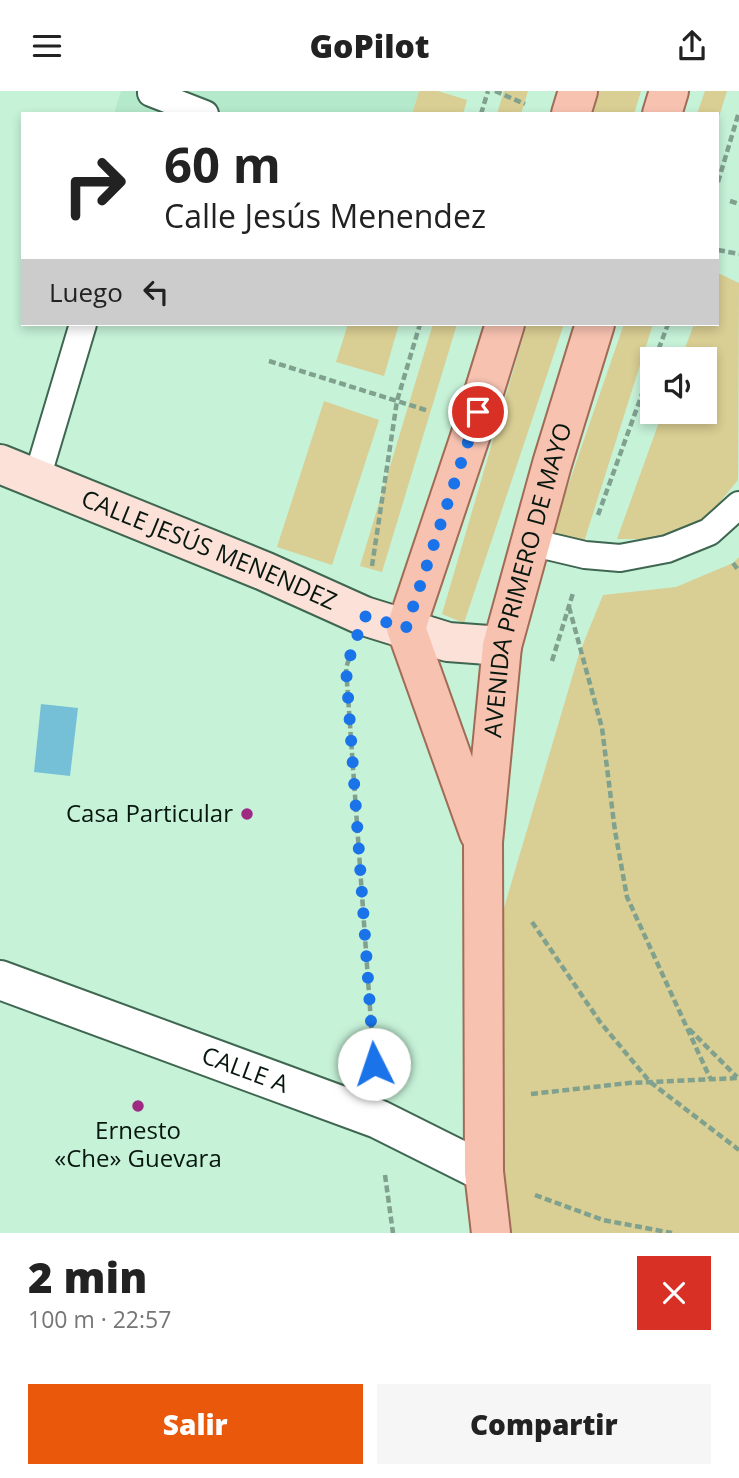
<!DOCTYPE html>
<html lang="es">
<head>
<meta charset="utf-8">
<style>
  body { margin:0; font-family:"Open Sans",sans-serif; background:#f6f6f6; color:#222; height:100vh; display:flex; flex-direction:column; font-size:26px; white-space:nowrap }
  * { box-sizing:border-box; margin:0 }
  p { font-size:23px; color:#767676 }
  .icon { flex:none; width:38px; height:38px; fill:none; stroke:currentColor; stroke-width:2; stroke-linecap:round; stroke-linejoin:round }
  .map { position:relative; height:1142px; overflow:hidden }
  .panel { display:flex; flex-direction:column; background:#fff; flex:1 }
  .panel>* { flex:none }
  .hud { position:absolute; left:21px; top:21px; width:698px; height:214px; border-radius:0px; box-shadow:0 4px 10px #0003; background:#fff; color:#222; overflow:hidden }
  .fabs { position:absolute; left:640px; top:256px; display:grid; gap:14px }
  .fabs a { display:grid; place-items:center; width:77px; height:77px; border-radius:0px; background:#fff; box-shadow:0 4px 10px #0003; font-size:35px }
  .pin { position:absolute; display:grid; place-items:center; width:60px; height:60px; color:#fff; margin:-30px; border:4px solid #fff; border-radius:50%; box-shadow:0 2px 7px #0007 }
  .me { position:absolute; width:77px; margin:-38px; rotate:356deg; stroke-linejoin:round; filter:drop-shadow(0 0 5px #0008) }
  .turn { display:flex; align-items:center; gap:24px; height:147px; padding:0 28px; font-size:32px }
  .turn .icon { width:91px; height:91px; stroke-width:2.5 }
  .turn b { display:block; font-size:49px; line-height:60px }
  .then { display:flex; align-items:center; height:66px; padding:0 28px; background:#0003; gap:14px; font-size:26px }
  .round { display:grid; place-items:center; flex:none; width:74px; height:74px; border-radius:0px; background:#f6f6f6 }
  .head { display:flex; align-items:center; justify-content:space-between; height:119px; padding:0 28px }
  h1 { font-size:42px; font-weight:800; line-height:52px }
  .button { display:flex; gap:14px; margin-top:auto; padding:14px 28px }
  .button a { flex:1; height:80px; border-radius:0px; background:#ea580c; color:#fff; font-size:28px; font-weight:800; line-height:80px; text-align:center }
  .button a+a { background:#f6f6f6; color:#222 }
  header { display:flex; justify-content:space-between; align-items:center; height:91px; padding:0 28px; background:#fff; font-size:32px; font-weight:800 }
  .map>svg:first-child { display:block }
</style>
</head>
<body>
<header><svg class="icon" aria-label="menu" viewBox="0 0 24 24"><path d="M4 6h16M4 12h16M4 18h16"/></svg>GoPilot<svg class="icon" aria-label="share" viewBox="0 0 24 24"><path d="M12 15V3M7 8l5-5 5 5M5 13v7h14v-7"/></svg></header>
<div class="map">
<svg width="739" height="1142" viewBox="0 0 739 1142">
  <rect width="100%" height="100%" fill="#c6f2d8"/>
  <path fill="#b5e9cb" d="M 121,0 L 419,0 L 412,23 L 114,23 Z"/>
  <g fill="#d9ce93">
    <path d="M 419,0 L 438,0 L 467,9 L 463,23 L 412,23 Z"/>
    <path d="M 504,0 L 528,0 L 521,23 L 497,23 Z"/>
    <path d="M 595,0 L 641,0 L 634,23 L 588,23 Z"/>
    <path d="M 705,0 L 727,0 L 718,29 L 718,23 L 697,23 Z"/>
    <path d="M 718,182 L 739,192 L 738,389 L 710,423 L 664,448 L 617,448 L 663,320 L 705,320 L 705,268 L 681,268 L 694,233 L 718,233 Z"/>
    <path d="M 348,233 L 399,233 L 384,285 L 336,271 Z"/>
    <path d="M 433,233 L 457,233 L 382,481 L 360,475 Z"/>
    <path d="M 527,233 L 564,233 L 464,532 L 442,523 Z"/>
    <path d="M 624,233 L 653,233 L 583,454 L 550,447 Z"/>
    <path d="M 324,310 L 379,329 L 332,474 L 277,456 Z"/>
    <path d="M 739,466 L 739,1142 L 506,1142 L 500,1053 L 498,837 L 579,563 L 603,504 L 676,496 L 733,472 Z"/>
  </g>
  <path fill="#75c0d7" d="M 41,613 L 78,617 L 70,685 L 34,681 Z"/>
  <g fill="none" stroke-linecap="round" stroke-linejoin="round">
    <defs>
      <g id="lane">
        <path d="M 151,2 L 205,23"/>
        <path d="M 37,387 L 83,233"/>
        <path d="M 530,451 L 585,464 L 620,467 L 667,458 L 709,441 L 739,414"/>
      </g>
      <g id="street">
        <path id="s1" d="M 0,889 L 378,1028 L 484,1081"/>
      </g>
      <g id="secondary">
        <path id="s2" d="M 0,373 L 264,480 L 364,525 L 448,551 L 502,555"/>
      </g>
      <g id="primary">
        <path d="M 571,23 L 578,0"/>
        <path d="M 662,23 L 669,0"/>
        <path d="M 479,742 L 406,537 L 471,343 L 505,233"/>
        <path id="s3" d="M 491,1142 L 484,1081 L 483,751 L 502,555 L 552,373 L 595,233"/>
      </g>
    </defs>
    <use href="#lane" stroke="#3e6650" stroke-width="30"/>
    <use href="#street" stroke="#3e6650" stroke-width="42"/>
    <use href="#secondary" stroke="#3e6650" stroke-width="42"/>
    <use href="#primary" stroke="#a06c56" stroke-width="42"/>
    <g stroke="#80a18e" stroke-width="4.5" stroke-dasharray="7 3.5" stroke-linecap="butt">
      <path d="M 495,0 L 525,13"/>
      <path d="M 481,23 L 488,0"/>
      <path d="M 718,91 L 739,21"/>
      <path d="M 730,110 L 739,113"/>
      <path d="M 718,159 L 739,163"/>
      <path d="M 655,268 L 668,233"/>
      <path d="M 269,270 L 429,320"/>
      <path d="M 598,424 L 653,273"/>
      <path d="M 733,472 L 739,480"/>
      <path d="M 372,475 L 397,310 L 420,233"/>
      <path d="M 569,516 L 602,637 L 615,740 L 627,806 L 710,987"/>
      <path d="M 349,568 L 346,577 L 374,974"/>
      <path d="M 552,570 L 573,502"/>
      <path d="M 532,831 L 600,931 L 650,991 L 739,1059"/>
      <path d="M 689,938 L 737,986"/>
      <path d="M 531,1003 L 629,992 L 739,987"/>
      <path d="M 385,1084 L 393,1142"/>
      <path d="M 535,1104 L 603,1129 L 672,1142"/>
    </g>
    <use href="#lane" stroke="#fff" stroke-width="26"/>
    <use href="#street" stroke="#fff" stroke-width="38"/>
    <use href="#secondary" stroke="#fbe1d8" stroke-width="38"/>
    <use href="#primary" stroke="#f8c2b1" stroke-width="38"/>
  </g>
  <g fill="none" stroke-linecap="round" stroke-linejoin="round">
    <path stroke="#1a73e8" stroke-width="12" stroke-dasharray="0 21.6" d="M 374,973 L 346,577 L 364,525 L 406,537 L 478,321"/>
  </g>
  <g fill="#9f2a84" stroke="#c6f2d8" stroke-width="2.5">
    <circle cx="247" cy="723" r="7"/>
    <circle cx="138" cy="1015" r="7"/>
  </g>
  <g text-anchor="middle" stroke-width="6" stroke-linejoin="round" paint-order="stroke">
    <g font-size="24" fill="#07170e" stroke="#c6f2d8">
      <text dy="8" stroke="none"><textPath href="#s2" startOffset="226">CALLE JESÚS MENENDEZ</textPath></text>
      <text dy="8" stroke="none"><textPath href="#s3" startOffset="658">AVENIDA PRIMERO DE MAYO</textPath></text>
      <text dy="8" stroke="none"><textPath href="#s1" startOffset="261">CALLE A</textPath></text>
    </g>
    <g font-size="24" fill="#07170e" stroke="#c6f2d8" text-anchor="end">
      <text x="233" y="731">Casa Particular</text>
      <text x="138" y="1048" text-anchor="middle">Ernesto<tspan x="138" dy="28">«Che» Guevara</tspan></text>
    </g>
  </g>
</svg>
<div class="fabs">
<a><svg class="icon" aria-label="sound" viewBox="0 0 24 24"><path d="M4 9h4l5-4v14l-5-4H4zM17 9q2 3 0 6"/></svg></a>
</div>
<div class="pin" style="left:478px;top:321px;background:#d93025"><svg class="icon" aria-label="arrive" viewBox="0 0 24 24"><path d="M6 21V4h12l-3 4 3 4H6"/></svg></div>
<svg class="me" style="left:374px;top:973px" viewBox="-20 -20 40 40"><circle r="19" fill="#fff"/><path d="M0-13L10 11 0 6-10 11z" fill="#1a73e8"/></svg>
<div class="hud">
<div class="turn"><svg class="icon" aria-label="right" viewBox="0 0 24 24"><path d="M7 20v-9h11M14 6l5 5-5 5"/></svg><div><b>60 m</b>Calle Jesús Menendez</div></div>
<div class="then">Luego<svg class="icon" aria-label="left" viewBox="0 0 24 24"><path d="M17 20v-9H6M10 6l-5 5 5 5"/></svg></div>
</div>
</div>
<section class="panel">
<div class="head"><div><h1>2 min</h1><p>100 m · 22:57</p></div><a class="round" style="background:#d93025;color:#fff"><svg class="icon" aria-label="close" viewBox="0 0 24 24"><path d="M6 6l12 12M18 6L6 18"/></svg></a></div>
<div class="button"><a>Salir</a><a>Compartir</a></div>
</section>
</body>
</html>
